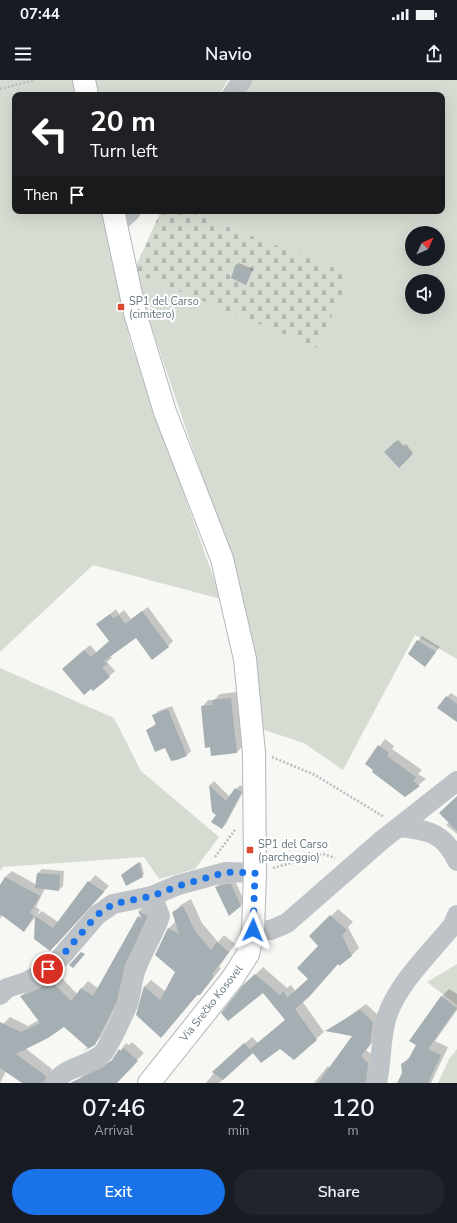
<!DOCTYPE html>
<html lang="en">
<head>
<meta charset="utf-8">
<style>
  body { margin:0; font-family:"Nunito Sans",sans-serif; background:#20242c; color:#f1f3f6; height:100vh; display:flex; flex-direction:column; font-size:15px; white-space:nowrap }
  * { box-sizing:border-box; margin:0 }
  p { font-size:13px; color:#9ea1a6 }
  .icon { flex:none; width:22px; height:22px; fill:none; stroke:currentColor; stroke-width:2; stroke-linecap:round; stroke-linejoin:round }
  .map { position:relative; height:1003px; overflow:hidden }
  .sheet { display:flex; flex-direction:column; background:#171b24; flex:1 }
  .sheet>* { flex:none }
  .hud { position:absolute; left:12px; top:12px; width:433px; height:122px; border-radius:8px; box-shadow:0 4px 16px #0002; background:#202124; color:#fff; overflow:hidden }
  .needle { width:26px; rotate:46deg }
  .controls { position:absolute; left:405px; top:146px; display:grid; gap:8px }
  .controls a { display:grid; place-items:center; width:40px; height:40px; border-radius:50%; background:#171b24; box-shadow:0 4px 16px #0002; font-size:20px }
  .pin { position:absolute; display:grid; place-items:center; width:34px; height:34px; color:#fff; margin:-17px; border:2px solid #fff; border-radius:50%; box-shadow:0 1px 4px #0007 }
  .me { position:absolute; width:44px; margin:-22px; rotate:2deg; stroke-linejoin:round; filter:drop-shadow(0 0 3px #0008) }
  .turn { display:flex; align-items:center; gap:14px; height:84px; padding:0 12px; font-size:18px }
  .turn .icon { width:52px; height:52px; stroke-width:2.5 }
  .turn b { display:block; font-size:28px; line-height:34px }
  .then { display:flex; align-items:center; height:38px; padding:0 12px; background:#0003; gap:8px; font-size:15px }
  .eta { display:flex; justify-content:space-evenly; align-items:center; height:68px; text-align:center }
  .eta b { font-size:24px; font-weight:600; line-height:28px }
  .button { display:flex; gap:8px; margin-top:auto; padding:8px 12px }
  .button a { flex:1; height:46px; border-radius:24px; background:#1a73e8; color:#fff; font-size:16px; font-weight:600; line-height:46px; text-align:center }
  .button a+a { background:#20242c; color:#f1f3f6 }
  .status { display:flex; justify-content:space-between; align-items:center; height:28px; padding:0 20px; background:#171b24; direction:ltr }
  .status svg { height:11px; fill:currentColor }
  header { display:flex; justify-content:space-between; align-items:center; height:52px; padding:0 12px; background:#171b24; font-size:18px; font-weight:600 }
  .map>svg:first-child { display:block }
</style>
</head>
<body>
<div class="status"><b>07:44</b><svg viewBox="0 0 49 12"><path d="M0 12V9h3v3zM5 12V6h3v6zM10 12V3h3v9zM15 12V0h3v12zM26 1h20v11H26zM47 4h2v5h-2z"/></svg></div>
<header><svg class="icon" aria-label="menu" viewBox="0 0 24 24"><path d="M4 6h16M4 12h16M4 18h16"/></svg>Navio<svg class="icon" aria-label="share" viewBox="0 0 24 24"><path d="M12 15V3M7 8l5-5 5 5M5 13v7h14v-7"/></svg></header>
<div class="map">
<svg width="457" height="1003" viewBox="0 0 457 1003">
  <defs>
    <pattern id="cemetery-stones" width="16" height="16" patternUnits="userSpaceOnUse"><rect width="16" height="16" fill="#d7dcd3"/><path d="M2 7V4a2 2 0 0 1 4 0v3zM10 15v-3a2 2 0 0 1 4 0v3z" fill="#b2b7b0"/></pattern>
  </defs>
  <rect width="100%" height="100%" fill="#f7f7f4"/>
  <g fill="#d7dcd3" fill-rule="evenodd">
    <path d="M 0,0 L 74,0 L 77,15 L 15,15 L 15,131 L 102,131 L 130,261 L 221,519 L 93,485 L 0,572 Z"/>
    <path d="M 92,0 L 228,0 L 219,15 L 95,15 Z"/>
    <path d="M 251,0 L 457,0 L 457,579 L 415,555 L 343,690 L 304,663 L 264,650 L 245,532 L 221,452 L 147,234 L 137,194 L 318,268 L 349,194 L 187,131 L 442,131 L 442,15 L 242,15 ZM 412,153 L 438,153 L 438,179 L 412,179 ZM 412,201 L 438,201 L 438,227 L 412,227 Z"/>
    <path d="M 0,588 L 114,638 L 141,691 L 219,757 L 195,789 L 159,799 L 144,777 L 3,787 L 0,791 Z"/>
    <path d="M 457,884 L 457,925 L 427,902 Z"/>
    <path d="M 457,969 L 457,1003 L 438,1003 L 449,979 Z"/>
  </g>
  <path fill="url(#cemetery-stones)" d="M 161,131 L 187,131 L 350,194 L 318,268 L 137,194 L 136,186 Z"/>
  <g fill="#0003">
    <path d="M 239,183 L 253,189 L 246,204 L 237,184 Z"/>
    <path d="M 398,360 L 404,366 L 406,364 L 413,373 L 399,386 L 385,372 Z"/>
    <path d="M 148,527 L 173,561 L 168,566 L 136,556 L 110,576 L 112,578 L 107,582 L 115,591 L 93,610 L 68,584 L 90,565 L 97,573 L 110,561 L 98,544 L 116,529 L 119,534 L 124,530 L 131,539 Z"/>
    <path d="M 422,556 L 440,567 L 425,585 L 409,574 Z"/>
    <path d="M 237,612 L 243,666 L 237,672 L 212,675 L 202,627 L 208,620 L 214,620 L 220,614 Z"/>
    <path d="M 451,613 L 457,617 L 457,641 L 447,617 Z"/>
    <path d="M 172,626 L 191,671 L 187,675 L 166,666 L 147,650 L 157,643 L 154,636 L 158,631 Z"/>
    <path d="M 385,659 L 394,666 L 392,669 L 422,690 L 418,694 L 426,699 L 405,715 L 366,684 Z"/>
    <path d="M 214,701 L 230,717 L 240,705 L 245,708 L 226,744 L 222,748 L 217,735 L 213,732 L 210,705 Z"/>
    <path d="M 457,717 L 457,754 L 446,745 L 449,742 Z"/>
    <path d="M 141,782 L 144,794 L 142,796 L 124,794 Z"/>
    <path d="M 42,789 L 64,791 L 63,806 L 59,810 L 45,808 L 36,827 L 40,830 L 37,835 L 42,831 L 58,842 L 95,795 L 109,806 L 57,864 L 35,859 L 36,836 L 24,851 L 3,835 L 0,839 L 0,806 L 5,797 L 12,791 L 37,805 L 38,793 Z"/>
    <path d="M 235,800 L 244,821 L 240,826 L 216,807 L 220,803 Z"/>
    <path d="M 191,819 L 202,843 L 218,862 L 224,855 L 235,864 L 219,887 L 221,888 L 207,906 L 198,914 L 161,957 L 144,907 L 151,900 L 166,912 L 177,892 L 156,875 L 169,848 L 176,841 L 174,832 L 181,825 Z"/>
    <path d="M 146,825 L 154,829 L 123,913 L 101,957 L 94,964 L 64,946 L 25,968 L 52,989 L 50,995 L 51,1003 L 24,1003 L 6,991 L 0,1003 L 0,950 L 3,944 L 10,937 L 28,946 L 39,940 L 22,916 L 28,909 L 40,905 L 58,894 L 77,914 L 88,901 L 99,909 L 141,835 L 139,831 Z"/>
    <path d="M 338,829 L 353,842 L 348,847 L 359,868 L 352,875 L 338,883 L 302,921 L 324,952 L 316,959 L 280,968 L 253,972 L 219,1003 L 206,1003 L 217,989 L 252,957 L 258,963 L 286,939 L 252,898 L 263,887 L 287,908 L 291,905 L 295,911 L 309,898 L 319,866 L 311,856 Z"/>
    <path d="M 449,909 L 457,914 L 457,930 L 435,961 L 448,967 L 431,1003 L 398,1003 L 403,994 L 402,984 L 412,975 L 441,917 Z"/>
    <path d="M 366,924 L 379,936 L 376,958 L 366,970 L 374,976 L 374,1003 L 314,1003 L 328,986 L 330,988 L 354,956 L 328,951 Z"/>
    <path d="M 132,962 L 144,973 L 115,1003 L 83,1003 L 79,999 L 85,993 L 113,980 L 126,963 L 129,965 Z"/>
  </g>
  <g fill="#a5afb3">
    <path d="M 236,184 L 252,191 L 246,205 L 231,198 Z"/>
    <path d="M 396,361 L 401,367 L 403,366 L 412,375 L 399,388 L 384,372 Z"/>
    <path d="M 142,531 L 169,567 L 152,580 L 136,558 L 104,581 L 107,584 L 102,587 L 110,597 L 93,611 L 91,609 L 84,615 L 62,589 L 84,570 L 91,577 L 109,561 L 96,544 L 110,534 L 113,538 L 119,535 L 125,544 Z"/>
    <path d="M 417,560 L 436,572 L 425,587 L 408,574 Z"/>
    <path d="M 446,616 L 457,624 L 457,642 L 437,628 Z"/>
    <path d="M 231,618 L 237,673 L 211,676 L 210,667 L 205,668 L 201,626 L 213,625 L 212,620 Z"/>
    <path d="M 168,629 L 187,676 L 177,680 L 171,681 L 165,668 L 155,672 L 146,650 L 156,645 L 152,635 Z"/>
    <path d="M 378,665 L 389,673 L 387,676 L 416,697 L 413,701 L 420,706 L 405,717 L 372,692 L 373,690 L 365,684 Z"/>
    <path d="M 209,705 L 226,721 L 235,708 L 242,712 L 222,749 L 211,742 L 216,735 L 212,732 Z"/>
    <path d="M 457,716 L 457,751 L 439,733 Z"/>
    <path d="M 139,782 L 143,797 L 126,806 L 121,795 Z"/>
    <path d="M 37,793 L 60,795 L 59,811 L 35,808 Z"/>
    <path d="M 5,797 L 40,816 L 30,833 L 34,836 L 24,852 L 0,834 L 0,805 Z"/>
    <path d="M 88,801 L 104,812 L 50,871 L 34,859 L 35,836 L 53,848 Z"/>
    <path d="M 227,804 L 231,804 L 241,826 L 229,836 L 215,807 Z"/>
    <path d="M 183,826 L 195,851 L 211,870 L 217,862 L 229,872 L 212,894 L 214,896 L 200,915 L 197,915 L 161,958 L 136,935 L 144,906 L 160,920 L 175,892 L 155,875 L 168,848 L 179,854 L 172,832 Z"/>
    <path d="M 138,831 L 148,836 L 125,885 L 117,921 L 95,965 L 82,972 L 88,968 L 64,947 L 48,958 L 16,974 L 46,996 L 44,1003 L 22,1003 L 0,988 L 0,942 L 21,952 L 40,943 L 20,916 L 32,912 L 51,901 L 71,921 L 81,908 L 93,916 L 138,836 L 142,839 Z"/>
    <path d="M 330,835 L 347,850 L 342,855 L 352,876 L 339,886 L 338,884 L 309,917 L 295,929 L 317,960 L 294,980 L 280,969 L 261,983 L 253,973 L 223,1000 L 212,992 L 244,963 L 250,969 L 285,940 L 263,913 L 228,941 L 221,933 L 243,905 L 255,894 L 280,915 L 284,911 L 287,918 L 308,899 L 297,888 L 318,866 L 309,856 Z"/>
    <path d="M 81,872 L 85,874 L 73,888 L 69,885 Z"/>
    <path d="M 441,916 L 457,928 L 428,969 L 441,975 L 428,1003 L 397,1003 L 402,993 L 401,984 L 408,980 L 416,965 L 409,961 Z"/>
    <path d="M 360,930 L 373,942 L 370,965 L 361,976 L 368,983 L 366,1003 L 318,1003 L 352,956 L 325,951 Z"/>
    <path d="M 124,968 L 138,981 L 117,1003 L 70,1003 L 103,987 L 112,980 L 119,969 L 121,971 Z"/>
  </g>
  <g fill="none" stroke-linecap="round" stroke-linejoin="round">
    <defs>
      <g id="major">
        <path d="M 84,0 L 87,15"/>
        <path d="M 113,131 L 135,233 L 165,332 L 222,479 L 245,579 L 254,673 L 255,793 L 253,850 L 248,874 L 232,899 L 149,1003"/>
      </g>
    </defs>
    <use href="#major" stroke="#b1b7ba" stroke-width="24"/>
    <g stroke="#babdbf" stroke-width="2.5" stroke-dasharray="2 2" stroke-linecap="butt">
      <path d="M 0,9 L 35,0"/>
      <path d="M 272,677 L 315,695 L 384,737"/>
      <path d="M 215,777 L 235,750"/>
      <path d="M 273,788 L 323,774 L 335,778"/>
    </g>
    <g stroke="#bdc3c6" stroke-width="20">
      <path d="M 232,15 L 242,0"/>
      <path d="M 116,145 L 131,131"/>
      <path d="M 399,747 C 427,750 444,752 457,781"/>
      <path d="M 253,850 L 271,850 L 287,843 L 382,760 L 457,701"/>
      <path d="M 0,915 L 7,908 L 26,902 L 48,889 L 61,877 L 97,835 L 113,824 L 152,816 L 178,805 L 226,792 L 255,793"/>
      <path d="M 55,1003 C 63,987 90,986 103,973 C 109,966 126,930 129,921 C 132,910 132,899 136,889 C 143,870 154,854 160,836 L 152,816"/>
      <path d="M 377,1003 C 382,981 380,958 387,936 C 398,903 431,872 453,845 L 457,835"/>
    </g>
    <use href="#major" stroke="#fff" stroke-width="22"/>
  </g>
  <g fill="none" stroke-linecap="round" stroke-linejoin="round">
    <path stroke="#1a73e8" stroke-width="7" stroke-dasharray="0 12.6" d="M 48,889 L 61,877 L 97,835 L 113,824 L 152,816 L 178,806 L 226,792 L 255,793 L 253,850"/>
  </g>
  <g fill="#db4930" stroke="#fff" stroke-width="1.5">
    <rect x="117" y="223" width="8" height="8" rx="2"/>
    <rect x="246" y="766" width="8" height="8" rx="2"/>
  </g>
  <g text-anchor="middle" stroke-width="4" stroke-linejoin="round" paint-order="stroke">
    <g font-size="11" fill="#63757e" stroke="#fff" text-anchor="start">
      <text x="129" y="225">SP1 del Carso<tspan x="129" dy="13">(cimitero)</tspan></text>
      <text x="258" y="768">SP1 del Carso<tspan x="258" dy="13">(parcheggio)</tspan></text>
    </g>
    <g font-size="11" fill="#63757e" stroke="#fff">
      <text transform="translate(211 923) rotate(-52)" y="4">Via Srečko Kosovel</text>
    </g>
  </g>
</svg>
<div class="controls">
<a><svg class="needle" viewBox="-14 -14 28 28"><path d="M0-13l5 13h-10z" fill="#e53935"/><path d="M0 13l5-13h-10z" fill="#9ea1a6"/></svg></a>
<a><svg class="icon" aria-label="sound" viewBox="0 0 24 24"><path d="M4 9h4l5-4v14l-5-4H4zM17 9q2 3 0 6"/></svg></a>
</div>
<div class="pin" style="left:48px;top:889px;background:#d93025"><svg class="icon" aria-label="arrive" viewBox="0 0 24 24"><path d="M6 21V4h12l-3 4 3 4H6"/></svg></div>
<svg class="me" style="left:253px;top:850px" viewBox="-20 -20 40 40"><path d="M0-17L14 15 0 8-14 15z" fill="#1a73e8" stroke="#fff" stroke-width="4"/></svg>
<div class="hud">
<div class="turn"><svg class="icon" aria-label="left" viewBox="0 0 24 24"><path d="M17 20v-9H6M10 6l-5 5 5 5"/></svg><div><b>20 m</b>Turn left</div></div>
<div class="then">Then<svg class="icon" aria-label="arrive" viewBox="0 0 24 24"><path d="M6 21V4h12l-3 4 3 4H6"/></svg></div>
</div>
</div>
<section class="sheet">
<div class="eta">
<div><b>07:46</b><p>Arrival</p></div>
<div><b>2</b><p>min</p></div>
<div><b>120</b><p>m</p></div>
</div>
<div class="button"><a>Exit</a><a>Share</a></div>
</section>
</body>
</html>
